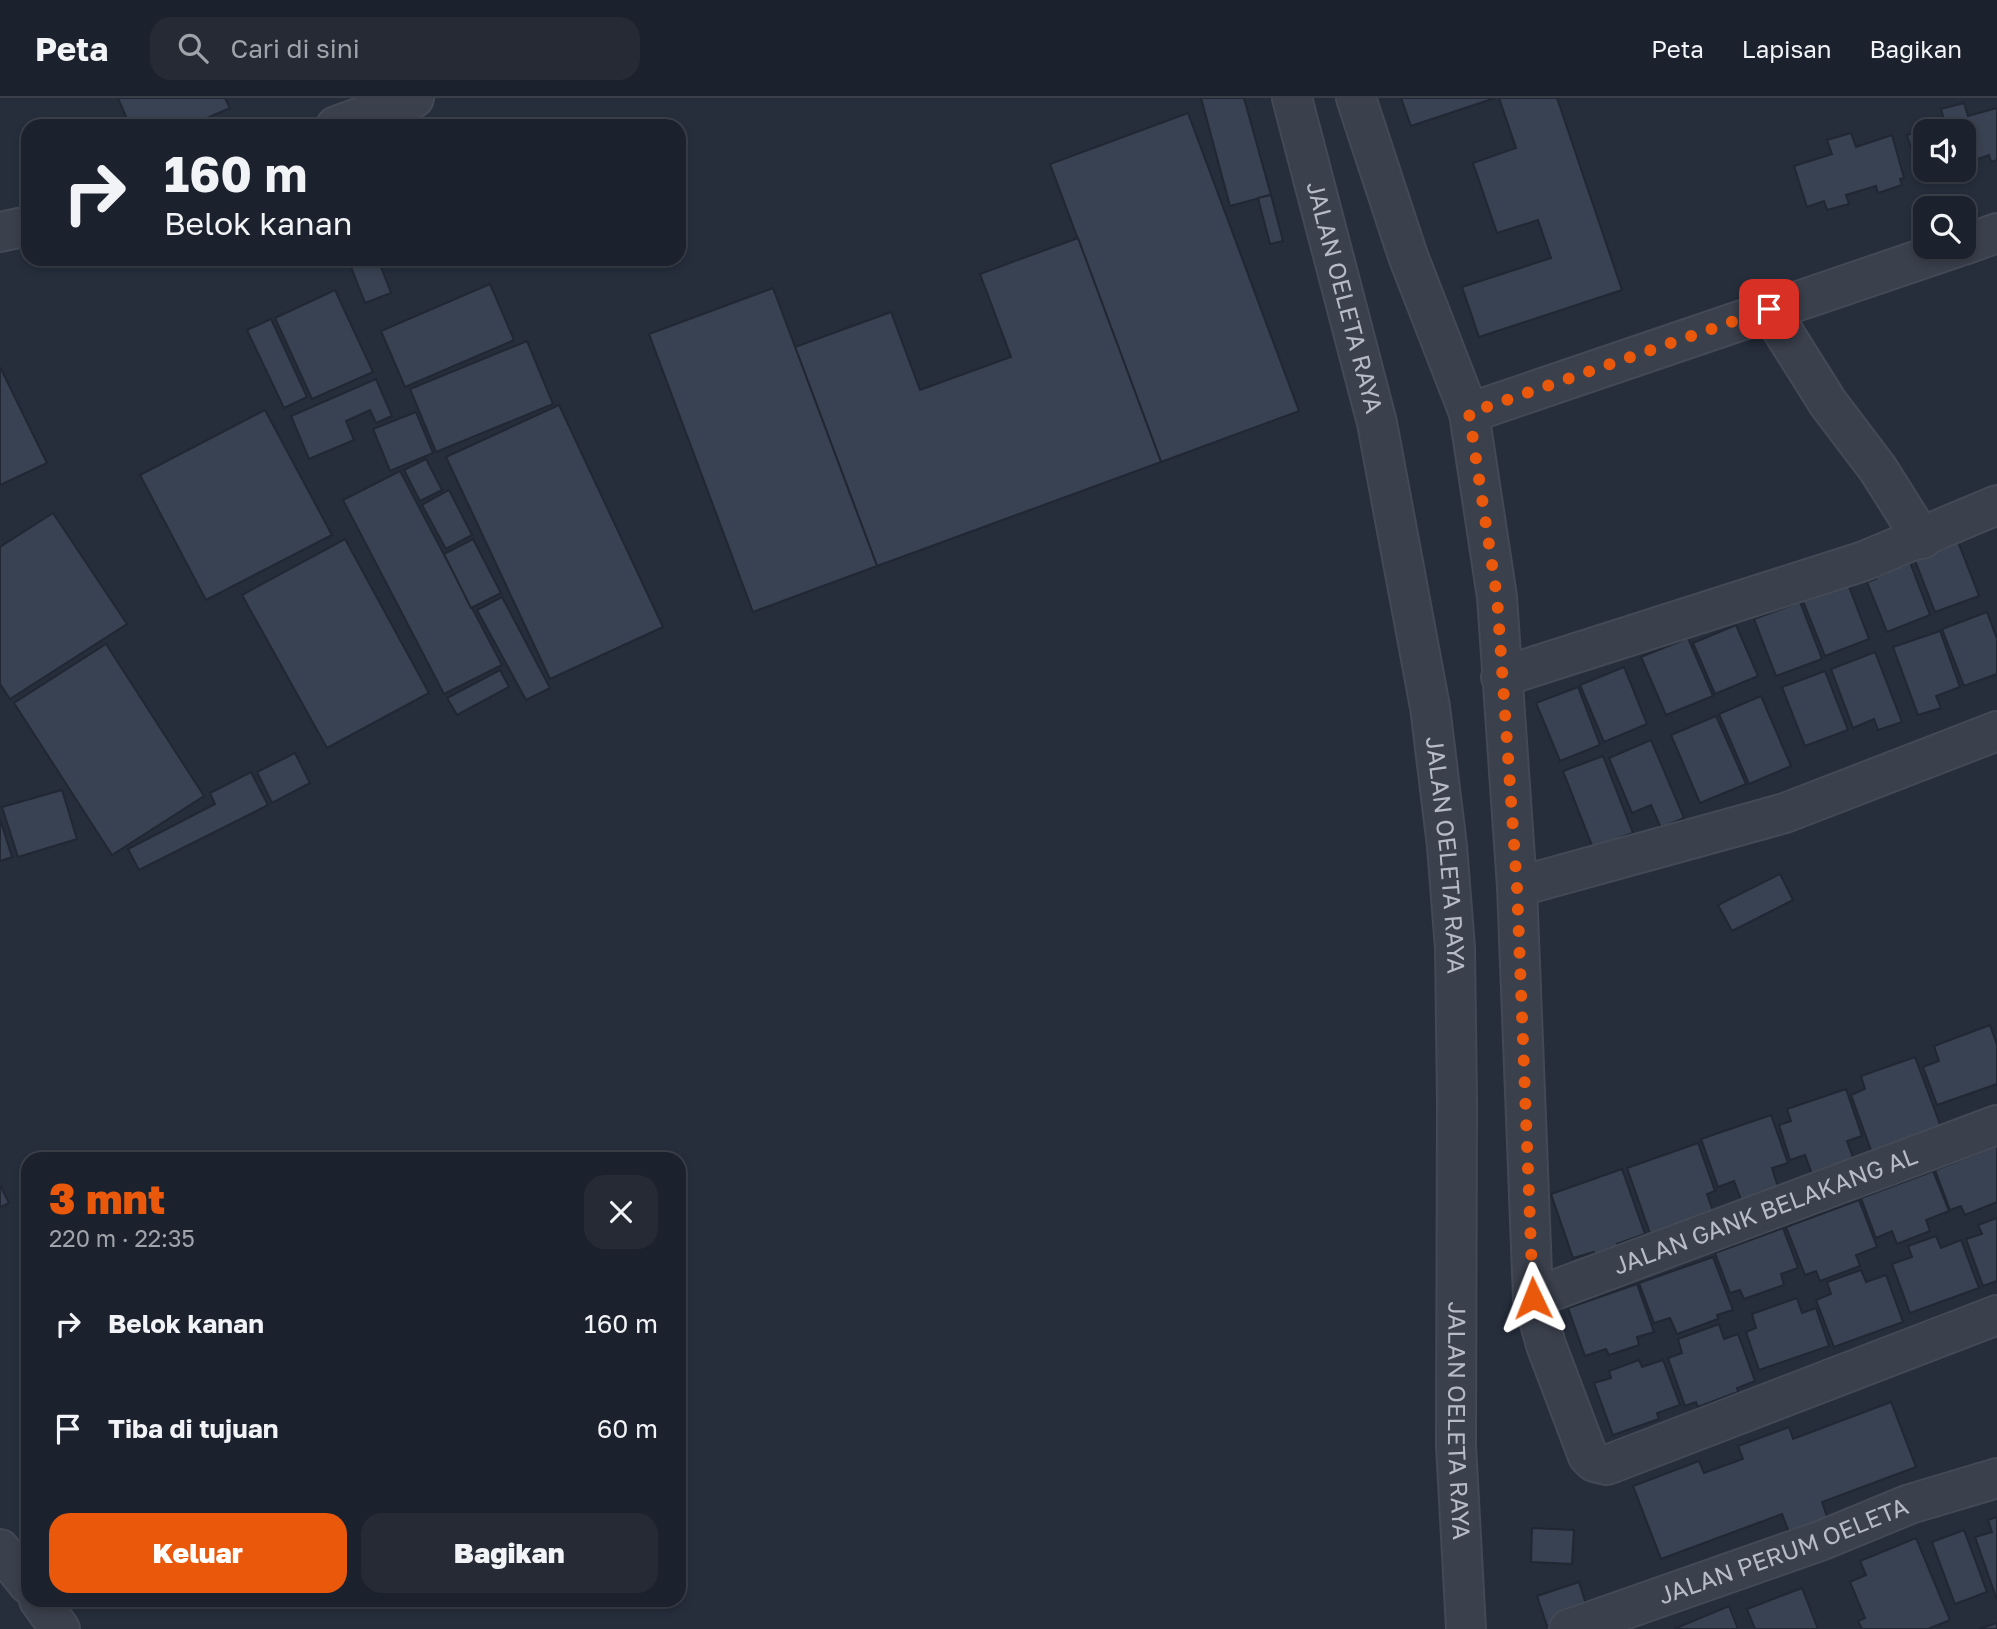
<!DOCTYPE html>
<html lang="id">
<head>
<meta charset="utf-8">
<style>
  body { margin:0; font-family:"Golos Text",sans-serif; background:#252a35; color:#f1f3f6; height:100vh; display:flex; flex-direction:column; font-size:26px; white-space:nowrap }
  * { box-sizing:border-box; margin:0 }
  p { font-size:23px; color:#a0a4aa }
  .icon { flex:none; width:38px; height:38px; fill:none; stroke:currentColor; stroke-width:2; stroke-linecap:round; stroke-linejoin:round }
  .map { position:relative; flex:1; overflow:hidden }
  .sheet { position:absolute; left:21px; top:1054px; width:665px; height:455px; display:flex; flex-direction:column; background:#1c222d; border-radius:21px; box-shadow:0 4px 10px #0003,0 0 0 2px #3a3f49 }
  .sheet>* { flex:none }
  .guide { position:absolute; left:21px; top:21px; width:665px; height:147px; border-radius:21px; box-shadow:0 4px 10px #0003,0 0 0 2px #3a3f49; background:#1c222d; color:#f1f3f6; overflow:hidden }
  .controls { position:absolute; left:1913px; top:21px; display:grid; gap:14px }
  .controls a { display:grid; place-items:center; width:63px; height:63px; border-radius:14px; background:#1c222d; box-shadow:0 4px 10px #0003,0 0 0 2px #3a3f49; font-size:35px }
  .pin { position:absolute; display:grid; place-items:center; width:60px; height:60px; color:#fff; margin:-30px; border-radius:14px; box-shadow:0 4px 10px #0006 }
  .me { position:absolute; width:77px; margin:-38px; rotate:358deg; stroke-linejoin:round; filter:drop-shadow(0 0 5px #0008) }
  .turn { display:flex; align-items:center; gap:24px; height:147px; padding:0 28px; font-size:32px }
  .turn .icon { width:91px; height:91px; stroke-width:2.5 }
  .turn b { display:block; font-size:49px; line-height:60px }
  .round { display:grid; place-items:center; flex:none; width:74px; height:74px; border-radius:21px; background:#252a35 }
  .headline { display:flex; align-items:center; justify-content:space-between; height:119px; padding:0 28px }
  h1 { font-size:42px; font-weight:800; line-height:52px; color:#ea580c }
  .primary-button { display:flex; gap:14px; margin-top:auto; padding:14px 28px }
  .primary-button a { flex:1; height:80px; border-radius:21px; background:#ea580c; color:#fff; font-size:28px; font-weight:800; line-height:80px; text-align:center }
  .primary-button a+a { background:#252a35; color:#f1f3f6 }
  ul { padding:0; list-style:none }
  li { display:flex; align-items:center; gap:21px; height:105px; padding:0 28px }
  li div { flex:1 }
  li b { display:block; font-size:26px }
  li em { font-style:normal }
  header { display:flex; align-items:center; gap:42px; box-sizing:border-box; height:98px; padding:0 35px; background:#1c222d; border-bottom:2px solid #3a3f49 }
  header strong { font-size:33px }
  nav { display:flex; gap:38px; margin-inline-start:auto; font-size:24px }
  .search { width:490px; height:63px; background:#252a35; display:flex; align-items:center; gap:18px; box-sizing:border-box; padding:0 24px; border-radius:21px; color:#a0a4aa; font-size:26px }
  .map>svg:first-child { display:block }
</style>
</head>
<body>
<header>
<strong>Peta</strong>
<div class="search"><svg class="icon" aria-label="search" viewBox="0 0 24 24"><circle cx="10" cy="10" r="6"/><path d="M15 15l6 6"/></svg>Cari di sini</div>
<nav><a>Peta</a><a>Lapisan</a><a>Bagikan</a></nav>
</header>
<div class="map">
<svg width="1997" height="1531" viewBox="0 0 1997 1531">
  <rect width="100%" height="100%" fill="#262e3c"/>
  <g fill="#394252" stroke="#212733" stroke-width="2">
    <path d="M 118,0 L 225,0 L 230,10 L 189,28 L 130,28 Z"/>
    <path d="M 1201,0 L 1244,0 L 1271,97 L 1230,108 Z"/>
    <path d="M 1401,0 L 1495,0 L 1411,28 Z"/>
    <path d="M 1499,0 L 1557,0 L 1622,192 L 1479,239 L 1462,189 L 1551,160 L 1538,122 L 1497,135 L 1473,65 L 1516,50 Z"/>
    <path d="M 1964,5 L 1968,18 L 1997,10 L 1997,62 L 1991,64 L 1989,57 L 1964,66 L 1964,33 L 1925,33 L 1925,72 L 1960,72 L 1961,76 L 1941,82 L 1938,73 L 1920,79 L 1907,37 L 1945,26 L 1941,11 Z"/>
    <path d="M 1188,15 L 1299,313 L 1161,364 L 1050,66 Z"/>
    <path d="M 1851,35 L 1856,49 L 1892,37 L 1904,80 L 1900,81 L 1902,87 L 1878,95 L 1876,88 L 1846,97 L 1849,106 L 1827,112 L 1824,103 L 1807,109 L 1794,68 L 1832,56 L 1827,42 Z"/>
    <path d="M 1271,97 L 1283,143 L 1270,146 L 1258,100 Z"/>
    <path d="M 1078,140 L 1161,364 L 877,468 L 795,249 L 891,214 L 920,292 L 1011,259 L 980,176 Z"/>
    <path d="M 348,161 L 378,161 L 391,195 L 365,205 Z"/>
    <path d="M 490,186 L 514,242 L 405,289 L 381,233 Z"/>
    <path d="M 773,190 L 877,468 L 753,514 L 649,236 Z"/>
    <path d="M 335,192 L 373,274 L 312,301 L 275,220 Z"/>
    <path d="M 271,221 L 307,299 L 284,310 L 247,232 Z"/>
    <path d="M 527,243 L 553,306 L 436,354 L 410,291 Z"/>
    <path d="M 0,269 L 47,365 L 0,387 Z"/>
    <path d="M 376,281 L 392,318 L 376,325 L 370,312 L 346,323 L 354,342 L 309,361 L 291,318 Z"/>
    <path d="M 559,307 L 663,529 L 550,581 L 446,359 Z"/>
    <path d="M 265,312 L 332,437 L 206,502 L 140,377 Z"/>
    <path d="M 416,314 L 433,355 L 390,373 L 373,331 Z"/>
    <path d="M 426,361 L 442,392 L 420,403 L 404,372 Z"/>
    <path d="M 400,373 L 502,567 L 444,596 L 343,402 Z"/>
    <path d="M 449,392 L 472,437 L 446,451 L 422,407 Z"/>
    <path d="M 53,415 L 127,526 L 10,601 L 0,586 L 0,449 Z"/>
    <path d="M 1955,436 L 1979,498 L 1935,514 L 1911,452 Z"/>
    <path d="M 345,441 L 429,595 L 327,650 L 242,497 Z"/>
    <path d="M 473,441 L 501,495 L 471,510 L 444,456 Z"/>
    <path d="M 1906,454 L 1930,517 L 1887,534 L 1867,484 L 1876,481 L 1871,468 Z"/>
    <path d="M 1848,486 L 1869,541 L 1825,558 L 1803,503 Z"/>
    <path d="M 502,499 L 550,590 L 526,602 L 477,512 Z"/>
    <path d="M 1800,504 L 1822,561 L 1776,578 L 1754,521 Z"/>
    <path d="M 1987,514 L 1997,541 L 1997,576 L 1964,588 L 1942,531 Z"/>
    <path d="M 1736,527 L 1758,578 L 1715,596 L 1693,545 Z"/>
    <path d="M 1940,533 L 1960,589 L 1936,598 L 1941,610 L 1918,617 L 1893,549 Z"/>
    <path d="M 1688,540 L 1713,598 L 1666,617 L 1641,559 Z"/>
    <path d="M 106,546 L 204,698 L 112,757 L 14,605 Z"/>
    <path d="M 1875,554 L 1902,624 L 1878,632 L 1874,621 L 1853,630 L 1831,571 Z"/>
    <path d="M 1624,569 L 1647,626 L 1604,644 L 1580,587 Z"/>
    <path d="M 500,572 L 509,589 L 457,617 L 447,600 Z"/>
    <path d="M 1825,573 L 1848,632 L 1805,648 L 1782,589 Z"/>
    <path d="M 1578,589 L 1600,647 L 1560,663 L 1536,605 Z"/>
    <path d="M 1761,598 L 1791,668 L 1749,686 L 1719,616 Z"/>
    <path d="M 1716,618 L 1746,686 L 1700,705 L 1671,637 Z"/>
    <path d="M 1651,642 L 1684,720 L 1661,730 L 1651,707 L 1632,715 L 1609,660 Z"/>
    <path d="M 295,655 L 310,685 L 272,705 L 257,674 Z"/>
    <path d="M 1603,658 L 1633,735 L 1593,750 L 1563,673 Z"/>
    <path d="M 251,674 L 268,707 L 139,772 L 128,751 L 215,706 L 210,695 Z"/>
    <path d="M 62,692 L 77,741 L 18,759 L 2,709 Z"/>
    <path d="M 0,721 L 12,759 L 0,763 Z"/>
    <path d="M 1780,776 L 1793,802 L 1732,833 L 1718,807 Z"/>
    <path d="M 1990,927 L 1997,947 L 1997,986 L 1937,1007 L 1923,969 L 1939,963 L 1934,948 Z"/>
    <path d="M 1915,959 L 1941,1029 L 1872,1055 L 1851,997 L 1865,991 L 1861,978 Z"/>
    <path d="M 1846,991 L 1862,1038 L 1847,1043 L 1854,1062 L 1812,1076 L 1805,1057 L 1790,1062 L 1779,1027 L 1791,1023 L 1787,1011 Z"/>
    <path d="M 1771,1017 L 1788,1065 L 1772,1070 L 1779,1092 L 1742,1104 L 1734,1083 L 1718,1089 L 1701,1041 Z"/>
    <path d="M 1698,1045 L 1715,1093 L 1707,1096 L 1714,1116 L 1651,1138 L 1627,1070 Z"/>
    <path d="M 1997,1048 L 1997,1104 L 1965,1117 L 1961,1108 L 1950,1112 L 1935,1072 Z"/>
    <path d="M 1622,1071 L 1645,1136 L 1617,1146 L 1619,1153 L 1597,1161 L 1594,1154 L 1573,1160 L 1551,1096 Z"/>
    <path d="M 1933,1073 L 1949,1113 L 1926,1122 L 1930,1133 L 1897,1146 L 1892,1133 L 1876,1140 L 1861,1100 Z"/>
    <path d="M 0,1087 L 9,1105 L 0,1109 Z"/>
    <path d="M 1859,1102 L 1877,1149 L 1856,1157 L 1860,1168 L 1820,1183 L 1816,1173 L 1805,1177 L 1786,1129 Z"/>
    <path d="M 1997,1120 L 1997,1183 L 1983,1188 L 1966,1141 L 1982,1136 L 1978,1127 Z"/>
    <path d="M 1783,1130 L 1798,1170 L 1781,1176 L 1784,1187 L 1744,1201 L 1740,1192 L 1730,1195 L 1715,1155 Z"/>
    <path d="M 1936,1138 L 1941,1150 L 1961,1142 L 1979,1190 L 1910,1215 L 1892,1166 L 1912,1159 L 1908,1148 Z"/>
    <path d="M 1713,1159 L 1733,1212 L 1717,1217 L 1718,1221 L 1677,1236 L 1670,1220 L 1654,1225 L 1639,1185 Z"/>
    <path d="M 1861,1172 L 1866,1184 L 1886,1177 L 1903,1224 L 1834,1249 L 1816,1202 L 1831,1196 L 1827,1184 Z"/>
    <path d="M 1637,1186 L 1654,1234 L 1637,1239 L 1639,1247 L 1609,1257 L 1606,1251 L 1585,1258 L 1568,1210 Z"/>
    <path d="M 1797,1200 L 1802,1215 L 1816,1210 L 1829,1248 L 1759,1272 L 1746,1234 L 1756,1230 L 1752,1216 Z"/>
    <path d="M 1719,1226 L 1724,1241 L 1738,1236 L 1755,1283 L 1737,1290 L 1738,1294 L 1698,1309 L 1696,1304 L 1685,1308 L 1668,1260 L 1682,1255 L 1678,1241 Z"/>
    <path d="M 1639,1262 L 1642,1269 L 1663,1262 L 1680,1307 L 1657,1315 L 1659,1321 L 1613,1337 L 1594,1285 L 1611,1280 L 1609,1273 Z"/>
    <path d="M 1891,1304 L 1916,1369 L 1822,1404 L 1830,1427 L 1792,1442 L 1782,1416 L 1661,1461 L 1633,1388 L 1699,1363 L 1704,1375 L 1743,1361 L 1738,1348 L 1789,1329 L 1793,1341 Z"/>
    <path d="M 1997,1419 L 1997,1502 L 1975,1439 L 1992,1434 L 1988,1422 Z"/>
    <path d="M 1532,1430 L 1574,1432 L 1572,1466 L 1531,1464 Z"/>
    <path d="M 1964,1432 L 1987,1494 L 1955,1506 L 1932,1444 Z"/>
    <path d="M 1916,1440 L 1950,1522 L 1928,1531 L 1862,1531 L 1858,1523 L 1865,1520 L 1850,1484 L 1866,1477 L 1860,1463 Z"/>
    <path d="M 1579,1484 L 1589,1516 L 1547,1528 L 1537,1498 Z"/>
    <path d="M 1802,1490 L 1818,1531 L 1755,1531 L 1747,1511 Z"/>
    <path d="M 1729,1508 L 1738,1531 L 1674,1531 Z"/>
    <path d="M 1997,1525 L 1997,1531 L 1979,1531 Z"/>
  </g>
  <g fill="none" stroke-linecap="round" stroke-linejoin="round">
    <defs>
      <g id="minor">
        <path id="s1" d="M 1292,0 L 1377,325 L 1430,609 L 1447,748 L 1455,850 L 1457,1003 L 1456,1347 L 1466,1531"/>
        <path d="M 1356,0 L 1408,158 L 1469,315 L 1497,499 L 1517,789 L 1533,1200 L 1546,1247 L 1588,1358 L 1594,1364 L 1607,1367 L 1997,1217"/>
        <path d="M 336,28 L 414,0"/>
        <path d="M 0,134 L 28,128"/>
        <path d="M 1964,147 L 1997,135"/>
        <path d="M 1769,211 L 1828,305 L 1878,371 L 1922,441"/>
        <path d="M 1469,315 L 1957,149"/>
        <path d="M 1501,579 L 1864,463 L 1997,407"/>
        <path d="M 1517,789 L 1785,715 L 1997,633"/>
        <path id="s2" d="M 1533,1200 L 1997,1027"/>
        <path d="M 0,1451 L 28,1486"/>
        <path d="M 39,1502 L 60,1531"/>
        <path id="s3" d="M 1569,1531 L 1820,1443 L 1910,1406 L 1997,1380"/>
      </g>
    </defs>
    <use href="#minor" stroke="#434955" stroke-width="42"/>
    <use href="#minor" stroke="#3a404c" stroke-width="38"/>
  </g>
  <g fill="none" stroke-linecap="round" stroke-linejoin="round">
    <path stroke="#ea580c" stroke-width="12" stroke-dasharray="0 21.6" d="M 1533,1200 L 1517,789 L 1497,499 L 1469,315 L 1769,211"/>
  </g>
  <g text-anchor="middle" stroke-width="7" stroke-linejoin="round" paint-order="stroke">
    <g font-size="24" fill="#b6bbc7" stroke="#1f2531">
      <text dy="8" stroke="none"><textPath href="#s1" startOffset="206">JALAN OELETA RAYA</textPath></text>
      <text dy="8" stroke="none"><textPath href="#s1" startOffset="774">JALAN OELETA RAYA</textPath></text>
      <text dy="8" stroke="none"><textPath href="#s2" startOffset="248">JALAN GANK BELAKANG AL</textPath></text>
      <text dy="8" stroke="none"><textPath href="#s1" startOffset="1340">JALAN OELETA RAYA</textPath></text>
      <text dy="8" stroke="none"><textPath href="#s3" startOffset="228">JALAN PERUM OELETA</textPath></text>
    </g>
  </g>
</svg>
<div class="controls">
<a><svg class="icon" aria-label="sound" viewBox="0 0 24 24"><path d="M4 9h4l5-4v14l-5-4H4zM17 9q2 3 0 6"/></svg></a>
<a><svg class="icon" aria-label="search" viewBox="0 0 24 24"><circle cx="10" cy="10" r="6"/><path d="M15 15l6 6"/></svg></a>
</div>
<div class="pin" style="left:1769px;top:211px;background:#d93025"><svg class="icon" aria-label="arrive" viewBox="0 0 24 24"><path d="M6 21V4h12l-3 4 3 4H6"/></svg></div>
<svg class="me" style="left:1533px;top:1200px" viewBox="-20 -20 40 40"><path d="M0-17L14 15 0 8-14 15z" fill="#ea580c" stroke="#fff" stroke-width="4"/></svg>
<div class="guide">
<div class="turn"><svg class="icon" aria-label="right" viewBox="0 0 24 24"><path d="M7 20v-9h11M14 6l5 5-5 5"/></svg><div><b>160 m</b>Belok kanan</div></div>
</div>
<section class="sheet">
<div class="headline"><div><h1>3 mnt</h1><p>220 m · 22:35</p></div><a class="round"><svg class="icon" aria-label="close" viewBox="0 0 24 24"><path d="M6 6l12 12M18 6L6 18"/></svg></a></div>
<ul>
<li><svg class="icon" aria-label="right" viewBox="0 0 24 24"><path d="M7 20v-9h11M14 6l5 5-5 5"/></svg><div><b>Belok kanan</b></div><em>160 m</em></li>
<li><svg class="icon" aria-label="arrive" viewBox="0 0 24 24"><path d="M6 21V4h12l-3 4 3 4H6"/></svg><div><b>Tiba di tujuan</b></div><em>60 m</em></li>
</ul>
<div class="primary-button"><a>Keluar</a><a>Bagikan</a></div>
</section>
</div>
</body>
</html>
